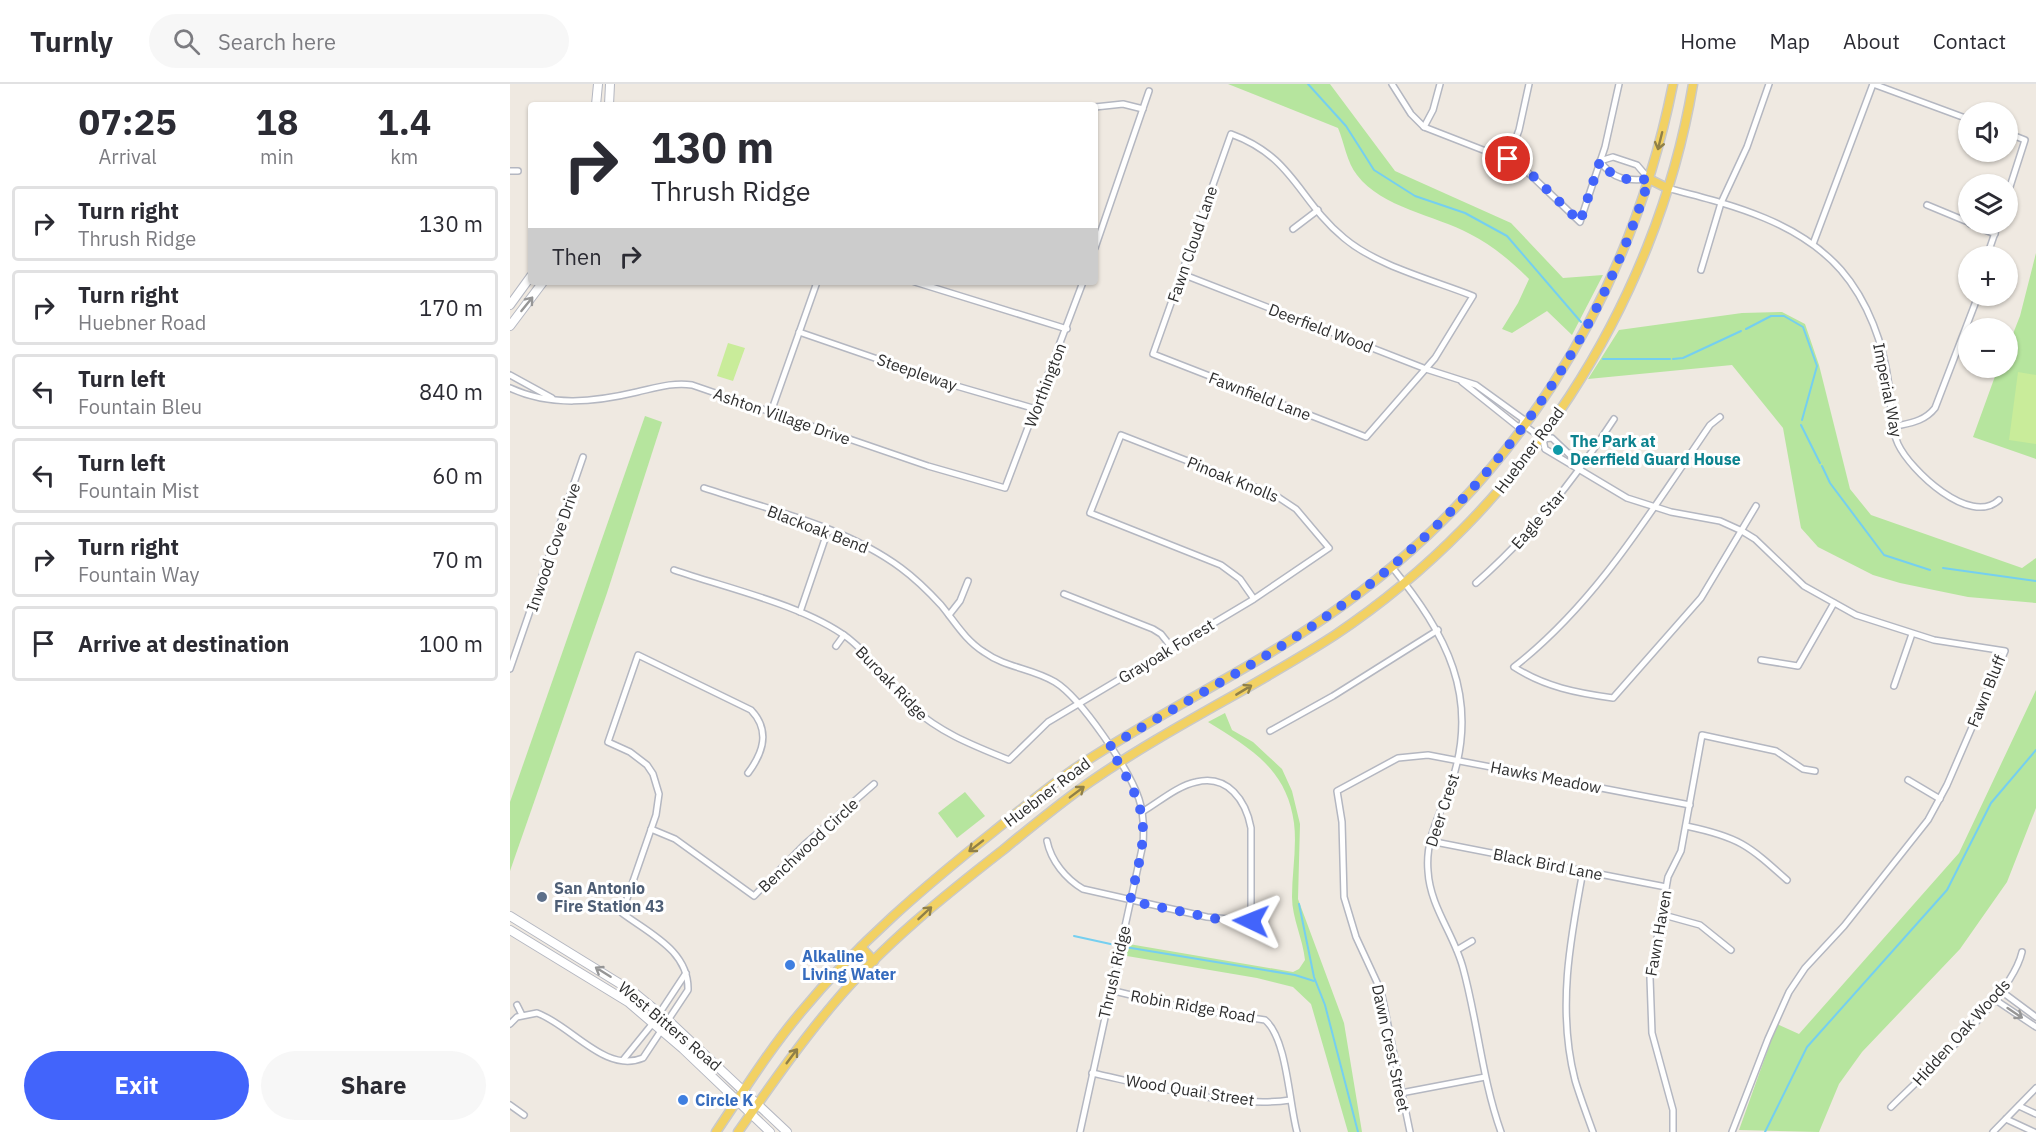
<!DOCTYPE html>
<html lang="en">
<head>
<meta charset="utf-8">
<style>
  body { margin:0; font-family:"IBM Plex Sans",sans-serif; background:#f7f7f7; color:#2b2b33; height:100vh; display:flex; flex-direction:column; font-size:22px; white-space:nowrap }
  * { box-sizing:border-box; margin:0 }
  p { font-size:20px; color:#7c7c81 }
  .icon { flex:none; width:33px; height:33px; fill:none; stroke:currentColor; stroke-width:2; stroke-linecap:round; stroke-linejoin:round }
  .map { position:relative; flex:1; overflow:hidden }
  .details { display:flex; flex-direction:column; background:#fff; width:510px }
  .details>* { flex:none }
  .guide { position:absolute; left:18px; top:18px; width:570px; height:183px; border-radius:6px; box-shadow:0 2px 4px #0004; background:#fff; color:#2b2b33; overflow:hidden }
  .tools { position:absolute; left:1448px; top:18px; display:grid; gap:12px }
  .tools a { display:grid; place-items:center; width:60px; height:60px; border-radius:50%; background:#fff; box-shadow:0 2px 4px #0004; font-size:30px }
  .pin { position:absolute; display:grid; place-items:center; width:51px; height:51px; color:#fff; margin:-26px; border:3px solid #fff; border-radius:50%; box-shadow:0 2px 6px #0007 }
  .me { position:absolute; width:66px; margin:-33px; rotate:272deg; stroke-linejoin:round; filter:drop-shadow(0 0 4px #0008) }
  .turn { display:flex; align-items:center; gap:21px; height:126px; padding:0 24px; font-size:27px }
  .turn .icon { width:78px; height:78px; stroke-width:2.5 }
  .turn b { display:block; font-size:42px; line-height:51px }
  .then { display:flex; align-items:center; height:57px; padding:0 24px; background:#0003; gap:12px; font-size:22px }
  .eta { display:flex; justify-content:space-evenly; align-items:center; height:102px; text-align:center }
  .eta b { font-size:36px; font-weight:800; line-height:42px }
  .button { display:flex; gap:12px; margin-top:auto; padding:12px 24px }
  .button a { flex:1; height:69px; border-radius:36px; background:#4264fb; color:#fff; font-size:24px; font-weight:800; line-height:69px; text-align:center }
  .button a+a { background:#f7f7f7; color:#2b2b33 }
  ul { padding:0; list-style:none }
  li { display:flex; align-items:center; gap:18px; height:75px; margin:0 12px 9px; padding:0 12px; border:3px solid #e1e1e2; border-radius:6px }
  li div { flex:1 }
  li b { display:block; font-size:22px }
  li em { font-style:normal }
  header { display:flex; align-items:center; gap:36px; box-sizing:border-box; height:84px; padding:0 30px; background:#fff; border-bottom:2px solid #e1e1e2 }
  header strong { font-size:28px }
  nav { display:flex; gap:33px; margin-inline-start:auto; font-size:21px }
  .search { width:420px; height:54px; background:#f7f7f7; display:flex; align-items:center; gap:15px; box-sizing:border-box; padding:0 21px; border-radius:33px; color:#7c7c81; font-size:22px }
  main { display:flex; flex:1; min-height:0 }
  .map>svg:first-child { display:block }
</style>
</head>
<body>
<header>
<strong>Turnly</strong>
<div class="search"><svg class="icon" aria-label="search" viewBox="0 0 24 24"><circle cx="10" cy="10" r="6"/><path d="M15 15l6 6"/></svg>Search here</div>
<nav><a>Home</a><a>Map</a><a>About</a><a>Contact</a></nav>
</header>
<main>
<section class="details">
<div class="eta">
<div><b>07:25</b><p>Arrival</p></div>
<div><b>18</b><p>min</p></div>
<div><b>1.4</b><p>km</p></div>
</div>
<ul>
<li><svg class="icon" aria-label="right" viewBox="0 0 24 24"><path d="M7 20v-9h11M14 6l5 5-5 5"/></svg><div><b>Turn right</b><p>Thrush Ridge</p></div><em>130 m</em></li>
<li><svg class="icon" aria-label="right" viewBox="0 0 24 24"><path d="M7 20v-9h11M14 6l5 5-5 5"/></svg><div><b>Turn right</b><p>Huebner Road</p></div><em>170 m</em></li>
<li><svg class="icon" aria-label="left" viewBox="0 0 24 24"><path d="M17 20v-9H6M10 6l-5 5 5 5"/></svg><div><b>Turn left</b><p>Fountain Bleu</p></div><em>840 m</em></li>
<li><svg class="icon" aria-label="left" viewBox="0 0 24 24"><path d="M17 20v-9H6M10 6l-5 5 5 5"/></svg><div><b>Turn left</b><p>Fountain Mist</p></div><em>60 m</em></li>
<li><svg class="icon" aria-label="right" viewBox="0 0 24 24"><path d="M7 20v-9h11M14 6l5 5-5 5"/></svg><div><b>Turn right</b><p>Fountain Way</p></div><em>70 m</em></li>
<li><svg class="icon" aria-label="arrive" viewBox="0 0 24 24"><path d="M6 21V4h12l-3 4 3 4H6"/></svg><div><b>Arrive at destination</b></div><em>100 m</em></li>
</ul>
<div class="button"><a>Exit</a><a>Share</a></div>
</section>
<div class="map">
<svg width="1526" height="1048" viewBox="0 0 1526 1048">
  <rect width="100%" height="100%" fill="#efe9e1"/>
  <g fill="#b6e59e">
    <path d="M 718,0 L 820,0 L 885,87 L 1001,139 L 1053,194 L 1093,191 L 1062,251 L 1037,227 L 1002,249 L 992,245 L 1008,219 L 1019,195 C 1002,178 982,161 960,150 C 925,131 872,124 847,91 C 837,79 834,58 828,44 Z"/>
    <path d="M 1526,169 L 1526,375 L 1463,353 L 1488,284 L 1497,284 L 1497,265 L 1510,232 Z"/>
    <path d="M 1272,228 L 1295,240 L 1309,281 L 1340,405 L 1361,431 L 1512,484 L 1526,474 L 1526,519 L 1458,513 L 1390,499 L 1363,491 L 1308,463 L 1291,444 L 1273,344 L 1222,281 L 1078,295 L 1109,246 L 1232,229 Z"/>
    <path d="M 135,332 L 152,338 L 97,509 L 0,787 L 0,718 Z"/>
    <path d="M 1526,606 L 1526,724 L 1497,798 L 1450,865 L 1352,968 L 1329,1000 L 1309,1048 L 1229,1046 L 1267,940 L 1289,950 L 1449,769 Z"/>
    <path d="M 715,629 L 722,646 L 743,658 L 772,685 L 782,707 L 790,740 L 788,815 L 834,939 L 852,1048 L 838,1048 L 801,920 L 783,903 L 747,894 L 611,871 L 613,859 L 783,888 L 789,885 L 795,876 C 793,855 782,834 782,813 C 782,788 787,763 784,739 C 777,685 740,664 698,638 Z"/>
    <path d="M 455,708 L 475,732 L 447,754 L 428,729 Z"/>
  </g>
  <g fill="#c9ec9a">
    <path d="M 218,259 L 235,264 L 223,297 L 207,292 Z"/>
    <path d="M 1508,288 L 1526,291 L 1526,360 L 1499,356 Z"/>
  </g>
  <g fill="none" stroke-linecap="round" stroke-linejoin="round">
    <g stroke="#75cff0" stroke-width="2">
      <path d="M 798,0 L 836,42 L 864,86 L 905,112 L 955,129 L 997,152 L 1071,238"/>
      <path d="M 1236,245 L 1261,232 L 1274,232 L 1293,243 L 1307,282 L 1292,336"/>
      <path d="M 1093,275 L 1160,275"/>
      <path d="M 1163,275 L 1173,274 L 1231,247"/>
      <path d="M 1291,341 L 1310,379"/>
      <path d="M 1312,382 L 1320,399 L 1374,471 L 1420,486"/>
      <path d="M 1433,484 L 1526,497"/>
      <path d="M 789,820 L 804,893 L 815,921 L 848,1048"/>
      <path d="M 564,852 L 605,861"/>
      <path d="M 615,863 L 785,891 L 804,897"/>
      <path d="M 1255,1048 L 1297,963 L 1437,806 L 1481,719 L 1526,666"/>
    </g>
    <defs>
      <g id="street">
        <path d="M 882,0 L 901,30 L 914,43 L 1009,80 L 1070,138 L 1095,63 L 1109,0"/>
        <path d="M 1363,0 L 1458,35"/>
        <path d="M 585,23 L 613,20 L 633,25"/>
        <path d="M 914,43 L 923,26 L 930,0"/>
        <path d="M 1497,49 L 1515,56 L 1497,112"/>
        <path d="M 721,50 C 784,73 788,116 834,154 C 867,182 923,196 963,212 L 925,274 L 856,353 L 643,270 Z"/>
        <path d="M 1103,73 L 1127,81 L 1139,95 C 1117,97 1103,96 1090,77 Z"/>
        <path d="M 998,75 L 1009,46 L 1019,0"/>
        <path d="M 0,87 L 8,87"/>
        <path d="M 1157,104 C 1218,120 1287,136 1331,186 C 1358,217 1374,261 1379,302 C 1381,322 1380,342 1388,360 C 1400,386 1460,443 1489,416"/>
        <path d="M 1417,121 L 1458,138"/>
        <path d="M 1460,140 L 1485,150"/>
        <path d="M 783,145 L 808,126"/>
        <path d="M 1303,160 L 1363,0"/>
        <path d="M 585,164 L 639,7"/>
        <path d="M 1477,172 L 1488,140"/>
        <path d="M 1191,186 L 1211,119 L 1237,63 L 1259,0"/>
        <path d="M 672,190 L 916,285 L 966,301 L 1013,335 L 1012,341"/>
        <path d="M 405,198 L 557,245"/>
        <path d="M 289,248 L 443,301 L 526,325"/>
        <path d="M 0,291 L 42,314"/>
        <path d="M 952,298 L 1007,342 L 1015,342 L 1033,355 L 1042,354 L 1061,372 L 1069,383"/>
        <path d="M 0,304 C 41,323 85,318 127,308 C 145,304 163,298 182,301 L 418,382 L 495,404 L 573,198"/>
        <path d="M 261,328 L 307,198"/>
        <path d="M 1210,333 L 1200,341 C 1141,427 1087,518 1004,583 C 1035,603 1067,609 1103,614 L 1191,514 L 1246,422"/>
        <path d="M 1383,343 C 1399,339 1414,338 1425,324 L 1468,212"/>
        <path d="M 1033,355 L 1035,365 L 1117,414 L 1161,428 L 1210,437 L 1232,447 L 1245,455 L 1294,502 L 1346,531 L 1424,556 L 1495,567 L 1437,701 L 1418,736 L 1334,842 L 1295,884 L 1279,908 L 1258,955 L 1222,1048"/>
        <path d="M 194,404 C 260,426 334,442 391,484 C 406,495 419,508 431,521 C 445,538 455,556 474,568 C 496,584 522,584 545,598 C 571,614 619,685 629,715 C 634,730 634,745 633,760 L 570,1048"/>
        <path d="M 882,483 C 936,550 971,613 941,700 C 931,729 915,754 918,787 C 920,823 944,850 953,884 C 968,939 972,995 991,1048"/>
        <path d="M 164,486 C 216,504 294,521 338,554 C 364,574 379,603 403,624 C 432,650 465,662 499,676 L 538,638 L 744,515 L 819,464 L 786,425 L 765,411 L 611,351 L 580,429 L 711,481 L 730,495 L 744,515"/>
        <path d="M 966,499 C 1020,452 1065,395 1104,335"/>
        <path d="M 554,510 L 643,545 L 651,550 L 662,564"/>
        <path d="M 290,528 L 318,446"/>
        <path d="M 439,531 L 450,517 L 458,497"/>
        <path d="M 326,562 L 334,551"/>
        <path d="M 1251,576 L 1288,582 L 1324,519"/>
        <path d="M 0,585 L 73,373"/>
        <path d="M 1384,602 L 1402,550"/>
        <path d="M 760,647 L 823,612 L 928,546"/>
        <path d="M 1398,696 L 1430,715"/>
        <path d="M 1176,742 C 1229,753 1238,761 1277,796"/>
        <path d="M 141,745 L 165,755 L 244,812 L 294,761 L 364,700"/>
        <path d="M 537,757 C 541,777 556,795 573,805 L 697,833 L 741,837 L 741,744 C 736,717 718,690 686,698 C 667,702 649,718 632,728"/>
        <path d="M 920,757 L 1156,803"/>
        <path d="M 1073,787 C 1060,856 1047,926 1065,996 C 1070,1013 1077,1031 1083,1048"/>
        <path d="M 1150,830 L 1190,841 L 1221,866"/>
        <path d="M 947,866 L 962,857"/>
        <path d="M 600,906 L 671,923 L 755,936 C 777,954 779,1019 787,1048"/>
        <path d="M 1491,907 L 1526,933"/>
        <path d="M 1484,915 L 1526,943"/>
        <path d="M 7,921 L 12,931"/>
        <path d="M 0,940 L 7,933 L 27,929 C 61,941 95,990 133,974 L 178,906 C 179,867 140,850 112,829 L 146,731 L 149,710 L 143,690 L 137,681 L 120,668 L 98,658 L 128,571 L 241,626 C 261,647 253,669 238,689"/>
        <path d="M 113,976 L 143,939 L 176,889"/>
        <path d="M 582,989 C 637,1001 725,1025 780,1016"/>
        <path d="M 891,1009 L 975,993"/>
        <path d="M 0,1021 L 14,1031"/>
        <path d="M 1509,1022 L 1526,1030"/>
        <path d="M 1381,1023 C 1416,988 1502,913 1512,868"/>
        <path d="M 1496,1035 L 1524,1048"/>
        <path d="M 900,1048 L 871,907 L 846,853 L 834,813 L 832,738 L 827,707 L 888,674 L 918,671 L 1180,721"/>
        <path d="M 1163,1048 L 1163,1026 L 1142,949 L 1140,894 L 1158,793 L 1171,767 L 1192,651 L 1266,667 L 1293,685 L 1305,687"/>
        <path d="M 1483,1048 L 1526,1004"/>
      </g>
      <g id="secondary">
        <path d="M 86,21 L 88,0"/>
        <path d="M 99,21 L 100,0"/>
        <path d="M 0,221 L 21,192"/>
        <path d="M 0,242 L 33,198"/>
        <path d="M 0,832 L 125,909 L 159,937 L 277,1048"/>
        <path d="M 0,846 L 118,918 L 173,965 L 260,1048"/>
      </g>
      <g id="primary">
        <path d="M 1139,95 L 1157,104"/>
        <path d="M 351,863 L 364,877"/>
        <path d="M 206,1048 C 233,1008 259,966 291,928 C 347,860 414,803 483,748 C 512,725 540,701 570,681 C 650,628 737,587 816,533 C 1001,406 1119,219 1163,0"/>
        <path d="M 228,1048 C 259,1004 290,959 325,918 C 373,861 434,812 493,766 C 521,743 550,719 580,698 C 658,644 745,603 825,551 C 1011,427 1146,221 1183,0"/>
      </g>
    </defs>
    <use href="#street" stroke="#b4b7c1" stroke-width="8"/>
    <use href="#secondary" stroke="#b4b7c1" stroke-width="10"/>
    <use href="#primary" stroke="#c9c9c9" stroke-width="11"/>
    <use href="#street" stroke="#fff" stroke-width="5"/>
    <use href="#secondary" stroke="#fff" stroke-width="8"/>
    <use href="#primary" stroke="#f2d163" stroke-width="8"/>
  </g>
  <defs><path id="oneway-shaft" d="M-6 0H5M1.5-3L5.5 0L1.5 3" fill="none" stroke-width="1.6" stroke-linecap="round" stroke-linejoin="round" transform="scale(1.5)"/></defs>
  <g stroke="#908048">
    <use href="#oneway-shaft" transform="translate(1150 57) rotate(104)"/>
    <use href="#oneway-shaft" transform="translate(734 606) rotate(-31)"/>
    <use href="#oneway-shaft" transform="translate(567 708) rotate(-37)"/>
    <use href="#oneway-shaft" transform="translate(466 762) rotate(142)"/>
    <use href="#oneway-shaft" transform="translate(415 829) rotate(-43)"/>
    <use href="#oneway-shaft" transform="translate(282 972) rotate(-53)"/>
  </g>
  <g stroke="#969696">
    <use href="#oneway-shaft" transform="translate(17 220) rotate(-51)"/>
    <use href="#oneway-shaft" transform="translate(93 888) rotate(-148)"/>
    <use href="#oneway-shaft" transform="translate(1505 929) rotate(34)"/>
  </g>
  <g fill="none" stroke-linecap="round" stroke-linejoin="round">
    <path stroke="#4264fb" stroke-width="10" stroke-dasharray="0 18" d="M 741,837 L 707,835 L 620,817 C 639,740 641,732 599,663 C 671,619 747,581 817,532 C 970,426 1083,274 1139,95 C 1117,97 1103,96 1090,77 L 1070,138 L 1020,89 L 998,75"/>
  </g>
  <circle fill="#0f9aa8" stroke="#fff" stroke-width="2" cx="1048" cy="366" r="6"/>
  <circle fill="#5c6f8a" stroke="#fff" stroke-width="2" cx="32" cy="813" r="6"/>
  <g fill="#3f7fe0" stroke="#fff" stroke-width="2">
    <circle cx="280" cy="881" r="6"/>
    <circle cx="173" cy="1016" r="6"/>
  </g>
  <g text-anchor="middle" stroke-width="6" stroke-linejoin="round" paint-order="stroke">
    <g font-size="16" fill="#2e2e2e" stroke="#fff">
      <text transform="translate(682 160) rotate(-71)" y="6">Fawn Cloud Lane</text>
      <text transform="translate(811 244) rotate(21)" y="6">Deerfield Wood</text>
      <text transform="translate(407 288) rotate(19)" y="6">Steepleway</text>
      <text transform="translate(535 301) rotate(-69)" y="6">Worthington</text>
      <text transform="translate(1378 306) rotate(79)" y="6">Imperial Way</text>
      <text transform="translate(750 312) rotate(21)" y="6">Fawnfield Lane</text>
      <text transform="translate(272 332) rotate(19)" y="6">Ashton Village Drive</text>
      <text transform="translate(1019 366) rotate(-53)" y="6">Huebner Road</text>
      <text transform="translate(723 395) rotate(22)" y="6">Pinoak Knolls</text>
      <text transform="translate(1028 435) rotate(-49)" y="6">Eagle Star</text>
      <text transform="translate(308 445) rotate(21)" y="6">Blackoak Bend</text>
      <text transform="translate(43 463) rotate(-71)" y="6">Inwood Cove Drive</text>
      <text transform="translate(656 567) rotate(-31)" y="6">Grayoak Forest</text>
      <text transform="translate(382 599) rotate(46)" y="6">Buroak Ridge</text>
      <text transform="translate(1476 607) rotate(-68)" y="6">Fawn Bluff</text>
      <text transform="translate(1036 693) rotate(11)" y="6">Hawks Meadow</text>
      <text transform="translate(537 708) rotate(-37)" y="6">Huebner Road</text>
      <text transform="translate(932 726) rotate(-72)" y="6">Deer Crest</text>
      <text transform="translate(298 761) rotate(-43)" y="6">Benchwood Circle</text>
      <text transform="translate(1038 780) rotate(11)" y="6">Black Bird Lane</text>
      <text transform="translate(1148 849) rotate(-80)" y="6">Fawn Haven</text>
      <text transform="translate(604 888) rotate(-77)" y="6">Thrush Ridge</text>
      <text transform="translate(683 922) rotate(10)" y="6">Robin Ridge Road</text>
      <text transform="translate(160 942) rotate(40)" y="6">West Bitters Road</text>
      <text transform="translate(1451 948) rotate(-48)" y="6">Hidden Oak Woods</text>
      <text transform="translate(881 964) rotate(78)" y="6">Dawn Crest Street</text>
      <text transform="translate(680 1006) rotate(9)" y="6">Wood Quail Street</text>
    </g>
    <g font-size="16" font-weight="bold" fill="#0d838f" stroke="#fff" text-anchor="start">
      <text x="1060" y="363">The Park at<tspan x="1060" dy="18">Deerfield Guard House</tspan></text>
    </g>
    <g font-size="16" font-weight="bold" fill="#4e5e75" stroke="#fff" text-anchor="start">
      <text x="44" y="810">San Antonio<tspan x="44" dy="18">Fire Station 43</tspan></text>
    </g>
    <g font-size="16" font-weight="bold" fill="#366cbe" stroke="#fff" text-anchor="start">
      <text x="292" y="878">Alkaline<tspan x="292" dy="18">Living Water</tspan></text>
      <text x="185" y="1022">Circle K</text>
    </g>
  </g>
</svg>
<div class="tools">
<a><svg class="icon" aria-label="sound" viewBox="0 0 24 24"><path d="M4 9h4l5-4v14l-5-4H4zM17 9q2 3 0 6"/></svg></a>
<a><svg class="icon" aria-label="layers" viewBox="0 0 24 24"><path d="M12 4l9 5-9 5-9-5zM3 14l9 5 9-5"/></svg></a>
<a>+</a>
<a>−</a>
</div>
<div class="pin" style="left:998px;top:75px;background:#d93025"><svg class="icon" aria-label="arrive" viewBox="0 0 24 24"><path d="M6 21V4h12l-3 4 3 4H6"/></svg></div>
<svg class="me" style="left:741px;top:837px" viewBox="-20 -20 40 40"><path d="M0-17L14 15 0 8-14 15z" fill="#4264fb" stroke="#fff" stroke-width="4"/></svg>
<div class="guide">
<div class="turn"><svg class="icon" aria-label="right" viewBox="0 0 24 24"><path d="M7 20v-9h11M14 6l5 5-5 5"/></svg><div><b>130 m</b>Thrush Ridge</div></div>
<div class="then">Then<svg class="icon" aria-label="right" viewBox="0 0 24 24"><path d="M7 20v-9h11M14 6l5 5-5 5"/></svg></div>
</div>
</div>
</main>
</body>
</html>
